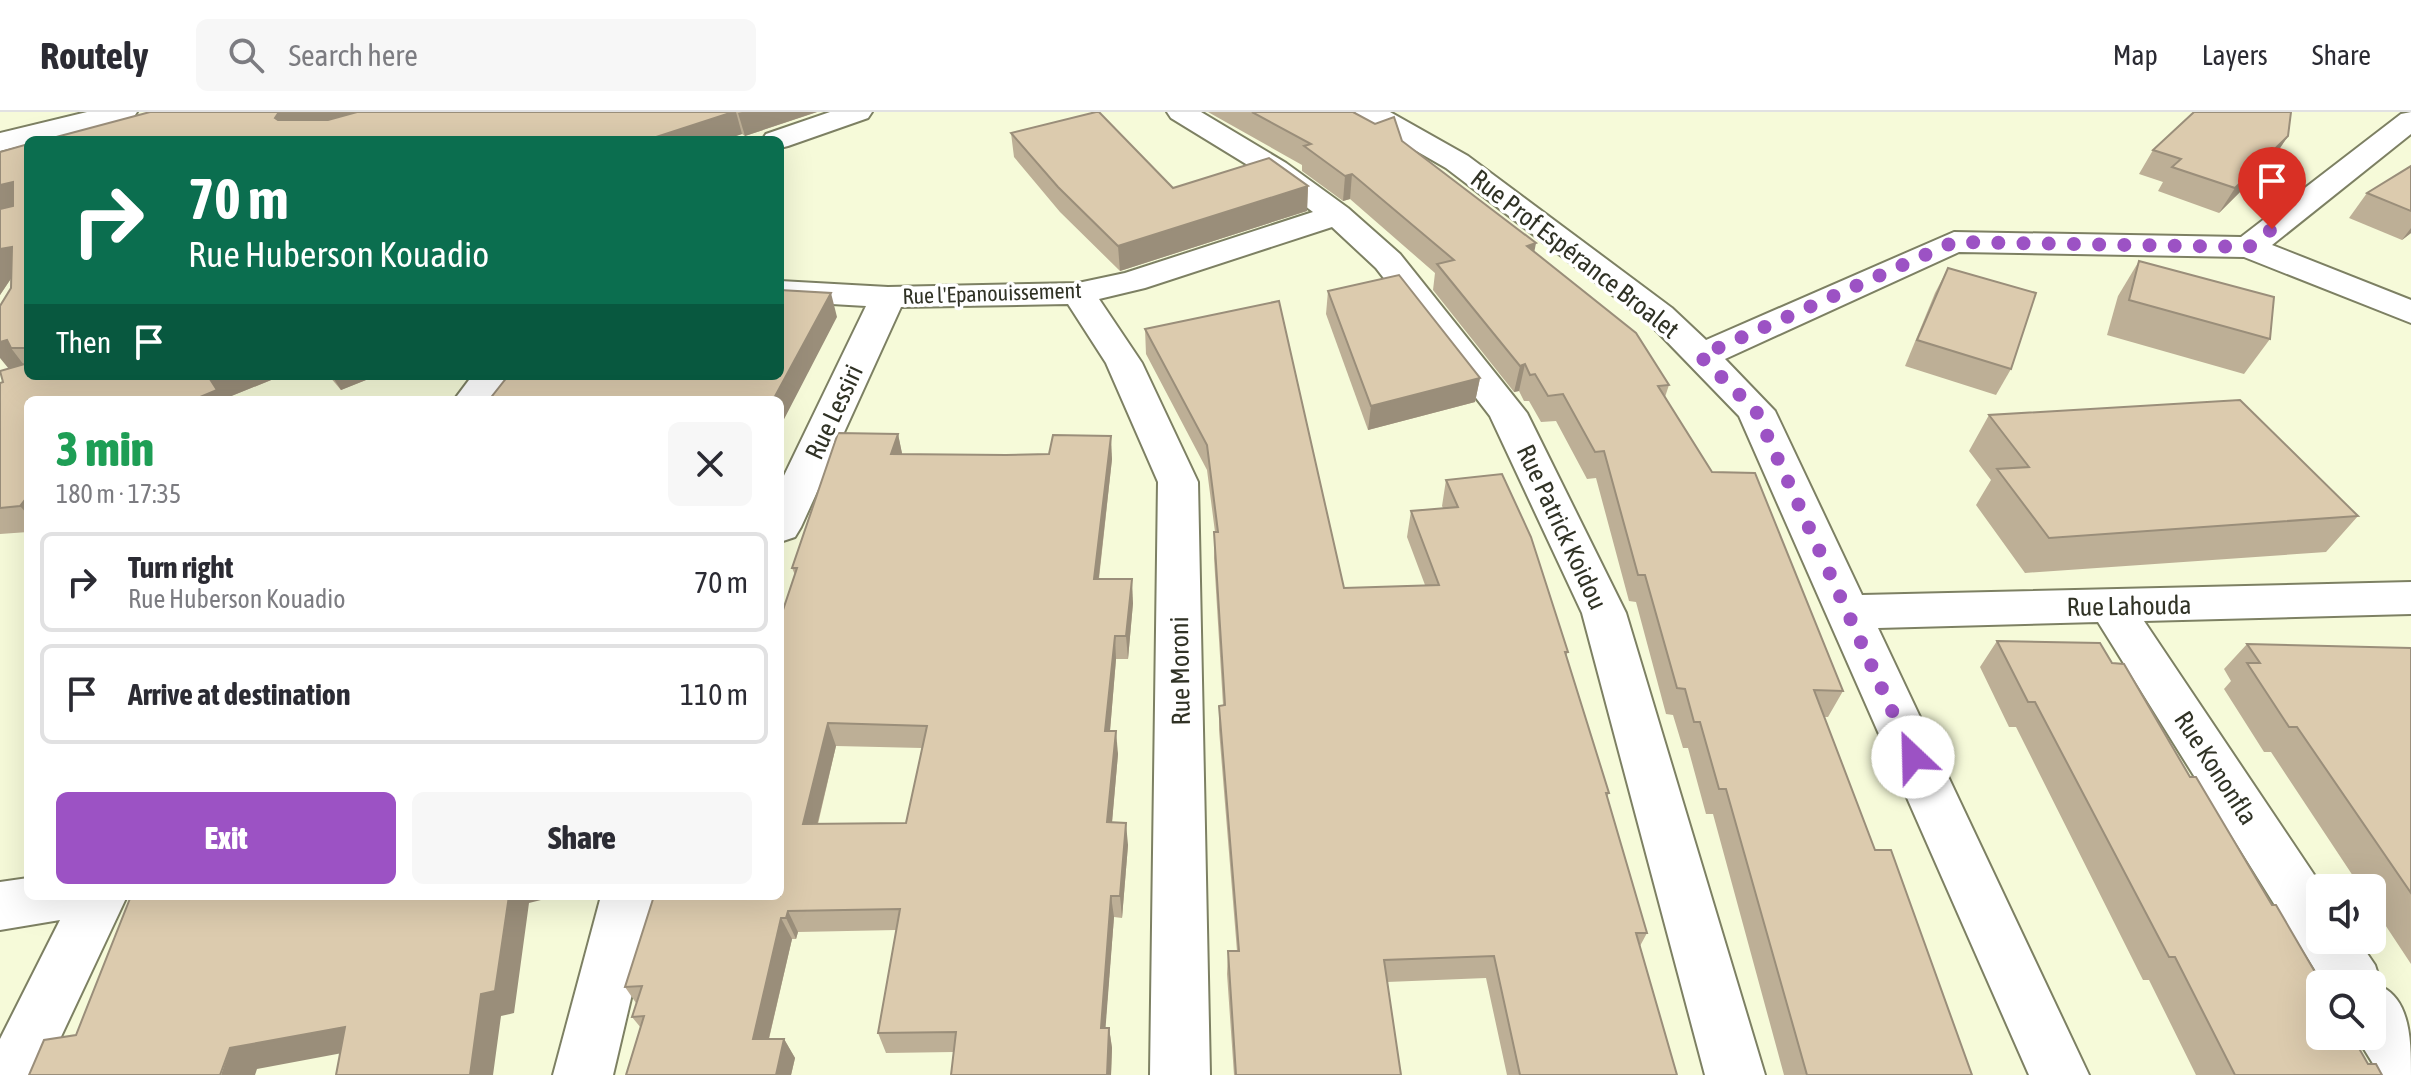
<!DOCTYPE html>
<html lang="en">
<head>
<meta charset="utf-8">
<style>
  body { margin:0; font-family:"Asap Condensed",sans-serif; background:#f7f7f7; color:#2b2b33; height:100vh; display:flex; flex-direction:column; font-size:30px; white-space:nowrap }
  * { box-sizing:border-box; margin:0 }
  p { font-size:26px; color:#7c7c81 }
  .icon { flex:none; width:44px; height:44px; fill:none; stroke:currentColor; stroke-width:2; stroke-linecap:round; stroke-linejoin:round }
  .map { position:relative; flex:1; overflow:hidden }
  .sheet { position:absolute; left:24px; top:284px; width:760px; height:504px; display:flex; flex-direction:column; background:#fff; border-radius:12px; box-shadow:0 8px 32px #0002 }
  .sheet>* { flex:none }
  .top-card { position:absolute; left:24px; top:24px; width:760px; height:244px; border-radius:12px; box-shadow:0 8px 32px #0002; background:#0b6e4f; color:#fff; overflow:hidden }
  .tools { position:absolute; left:2306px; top:762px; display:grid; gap:16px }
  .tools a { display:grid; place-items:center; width:80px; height:80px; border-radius:12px; background:#fff; box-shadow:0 8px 32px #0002; font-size:40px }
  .pin { position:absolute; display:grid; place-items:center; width:68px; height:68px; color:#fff; margin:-82px -34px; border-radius:50% 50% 50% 0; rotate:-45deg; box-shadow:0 0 8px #0007 }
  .pin .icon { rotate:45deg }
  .me { position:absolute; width:88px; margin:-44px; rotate:336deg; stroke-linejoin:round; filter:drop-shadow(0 0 6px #0008) }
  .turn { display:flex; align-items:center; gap:28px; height:168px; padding:0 32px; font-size:36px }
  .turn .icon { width:104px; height:104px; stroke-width:2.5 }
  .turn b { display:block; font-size:56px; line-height:68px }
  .then { display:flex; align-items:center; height:76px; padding:0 32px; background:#0003; gap:16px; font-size:30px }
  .round { display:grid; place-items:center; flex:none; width:84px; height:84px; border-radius:12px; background:#f7f7f7 }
  .head { display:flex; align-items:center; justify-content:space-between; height:136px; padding:0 32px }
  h1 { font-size:48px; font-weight:800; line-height:60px; color:#1e9e55 }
  .action { display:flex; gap:16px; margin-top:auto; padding:16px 32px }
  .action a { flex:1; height:92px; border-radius:12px; background:#9c52c4; color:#fff; font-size:32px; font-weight:800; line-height:92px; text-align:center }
  .action a+a { background:#f7f7f7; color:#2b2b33 }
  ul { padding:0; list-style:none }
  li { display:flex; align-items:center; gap:24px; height:100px; margin:0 16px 12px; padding:0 16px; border:4px solid #e1e1e2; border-radius:12px }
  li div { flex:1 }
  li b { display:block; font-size:30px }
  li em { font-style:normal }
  header { display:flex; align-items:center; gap:48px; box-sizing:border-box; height:112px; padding:0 40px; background:#fff; border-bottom:2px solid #e1e1e2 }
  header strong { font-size:38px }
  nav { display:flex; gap:44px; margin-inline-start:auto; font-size:28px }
  .search { width:560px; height:72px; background:#f7f7f7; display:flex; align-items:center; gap:20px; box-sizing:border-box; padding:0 28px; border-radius:12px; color:#7c7c81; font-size:30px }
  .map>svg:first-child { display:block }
</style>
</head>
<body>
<header>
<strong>Routely</strong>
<div class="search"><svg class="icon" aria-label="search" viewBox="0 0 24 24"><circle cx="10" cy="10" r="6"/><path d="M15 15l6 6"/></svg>Search here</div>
<nav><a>Map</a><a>Layers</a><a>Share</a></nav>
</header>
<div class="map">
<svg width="2411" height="963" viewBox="0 0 2411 963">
  <rect width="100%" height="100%" fill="#f6fad9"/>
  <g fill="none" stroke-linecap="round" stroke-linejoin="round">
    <defs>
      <g id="minor">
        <path d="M 87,0 L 137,0 L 133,6 L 44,28 L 28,28 L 28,32 L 0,39 L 0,21 Z"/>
        <path d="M 830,0 L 872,0 L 868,6 L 788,34 L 780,36 L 780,28 L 762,28 L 766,22 Z"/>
        <path d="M 1167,0 L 1201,0 L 1286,51 L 1348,96 L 1400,142 L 1527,301 L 1626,501 L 1765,963 L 1705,963 L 1582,501 L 1490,304 L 1376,156 L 1332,115 L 1145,176 L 1099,187 L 1142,251 L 1198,370 L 1210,963 L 1150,963 L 1158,370 L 1106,251 L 1068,192 L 901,195 L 801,415 L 795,425 L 780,430 L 780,372 L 866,194 L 780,189 L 780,169 L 888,175 L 1078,171 L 1125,161 L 1313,100 L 1264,63 L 1171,6 Z"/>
        <path d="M 1355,0 L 1390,0 L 1468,44 L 1672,196 L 1706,228 L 1954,120 L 2241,125 L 2401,2 L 2411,0 L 2411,22 L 2272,133 L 2411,188 L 2411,211 L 2244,145 L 1959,140 L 1725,247 L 1775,299 L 1862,483 L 2411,470 L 2411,502 L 2144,509 L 2323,776 L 2320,776 L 2320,828 L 2358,828 L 2375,853 L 2382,875 C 2411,889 2411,932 2411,963 L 2380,963 L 2356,924 L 2372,924 L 2372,872 L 2324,872 L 2098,510 L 1878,516 L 2089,963 L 2029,963 L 1739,304 L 1648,210 L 1446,56 L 1359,6 Z"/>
        <path d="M 472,264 L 510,264 L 493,288 L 454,288 Z"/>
        <path d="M 28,766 L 28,784 L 127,784 L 43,963 L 0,963 L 0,927 L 60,808 L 0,818 L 0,770 Z"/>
        <path d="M 601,784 L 655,784 L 613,963 L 553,963 Z"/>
      </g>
    </defs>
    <use href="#minor" stroke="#7d8063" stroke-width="4"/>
    <use href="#minor" fill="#fff" fill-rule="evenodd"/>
  </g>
  <g fill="#bdaf96" fill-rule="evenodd">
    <path d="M 150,0 L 817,0 L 745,24 L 742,22 L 724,28 L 45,28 Z"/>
    <path d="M 1208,0 L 1353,0 L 1402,29 L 1535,141 L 1669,273 L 1665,285 L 1843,579 L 1828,605 L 1824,605 L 1875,738 L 1972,963 L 1784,963 L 1713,702 L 1706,702 L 1688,636 L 1683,636 L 1673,603 L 1666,602 L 1636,490 L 1629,489 L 1596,366 L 1587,367 L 1556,309 L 1541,310 L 1529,289 L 1524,289 L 1519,279 L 1514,280 L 1433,178 L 1435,161 L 1350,87 L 1343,89 L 1302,59 L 1302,53 Z"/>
    <path d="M 1011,21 L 1173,76 L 1308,74 L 1307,99 L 1120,159 L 1060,100 L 1014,45 Z"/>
    <path d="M 2288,24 L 2272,48 L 2219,101 L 2158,79 L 2163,70 L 2139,62 L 2153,38 Z"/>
    <path d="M 28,32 L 28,264 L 281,264 L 224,287 L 224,288 L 28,288 L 28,420 L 0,422 L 0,271 L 3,270 L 9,257 L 12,165 L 0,183 L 0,40 Z"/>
    <path d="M 2411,54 L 2411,121 L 2402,128 L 2349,106 L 2367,81 Z"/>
    <path d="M 2139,149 L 2270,227 L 2244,262 L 2107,223 L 2118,184 Z"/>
    <path d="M 1948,156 L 2011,257 L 1996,283 L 1905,254 L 1935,181 Z"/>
    <path d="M 1328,179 L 1480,266 L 1475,290 L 1368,318 L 1326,202 Z"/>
    <path d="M 1145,217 L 1344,476 L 1425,473 L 1407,425 L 1411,399 L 1443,396 L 1442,394 L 1446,368 L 1568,540 L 1566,544 L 1609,681 L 1607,685 L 1647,821 L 1640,834 L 1677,963 L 1507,963 L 1486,866 L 1387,870 L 1401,963 L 1234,963 L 1227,862 L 1228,839 L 1237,839 L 1219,618 L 1219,594 L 1223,593 L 1214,446 L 1215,420 L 1207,358 L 1146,242 Z"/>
    <path d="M 329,264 L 376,264 L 341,278 Z"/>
    <path d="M 1989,303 L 2358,404 L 2326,440 L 2025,461 L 1976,393 L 1991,368 L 1969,339 Z"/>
    <path d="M 898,322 L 902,342 L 1112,347 L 1099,467 L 1133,491 L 1128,547 L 1116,547 L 1110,619 L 1118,642 L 1112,710 L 1128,733 L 1122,806 L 1114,805 L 1105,916 L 1109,916 L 1112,936 L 1111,963 L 951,963 L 954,940 L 886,941 L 878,921 L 896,818 L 798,820 L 796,827 L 792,827 L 769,927 L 784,927 L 795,946 L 791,963 L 626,963 L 641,916 L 632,905 L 636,891 L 625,875 L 780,784 L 795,463 L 792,456 ZM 836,634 L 922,636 L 906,711 L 818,712 Z"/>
    <path d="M 1997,529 L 2112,551 L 2190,665 L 2368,952 L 2382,963 L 2196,963 L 2149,868 L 2143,868 L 2016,615 L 2009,615 L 1980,555 Z"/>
    <path d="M 2247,532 L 2411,536 L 2411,852 L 2372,793 L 2372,776 L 2361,776 L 2271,640 L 2264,640 L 2224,577 L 2231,569 L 2224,557 Z"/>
  </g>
  <g fill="#9a8e7a">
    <path d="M 279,0 L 364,0 L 288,28 L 275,6 Z"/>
    <path d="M 733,0 L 736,0 L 742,22 L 724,28 L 647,28 Z"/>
    <path d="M 742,0 L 817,0 L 745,24 L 738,1 Z"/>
    <path d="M 2288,24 L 2272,48 L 2219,101 L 2235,76 Z"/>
    <path d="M 1352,62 L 1350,87 L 1343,89 L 1345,64 Z"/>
    <path d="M 13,70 L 28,91 L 0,101 L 0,73 Z"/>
    <path d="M 1308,74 L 1307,99 L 1120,159 L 1118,134 Z"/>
    <path d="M 2411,116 L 2411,121 L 2402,128 Z"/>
    <path d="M 1536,131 L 1531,157 L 1527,134 Z"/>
    <path d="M 12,135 L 14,162 L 0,183 L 0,137 Z"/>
    <path d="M 831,181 L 837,205 L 780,315 L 780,288 L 773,288 Z"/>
    <path d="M 7,228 L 11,236 L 24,253 L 9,257 L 0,246 L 0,230 Z"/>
    <path d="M 1525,252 L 1519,279 L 1514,280 L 1520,254 Z"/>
    <path d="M 208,264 L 281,264 L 224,287 L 224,288 L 193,288 Z"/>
    <path d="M 332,264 L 376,264 L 341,278 Z"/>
    <path d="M 1480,266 L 1475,290 L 1368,318 L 1371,294 Z"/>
    <path d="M 898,322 L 903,346 L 891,342 Z"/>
    <path d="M 1111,324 L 1112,347 L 1096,490 L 1094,467 Z"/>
    <path d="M 28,384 L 28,403 L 20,394 Z"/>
    <path d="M 1132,467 L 1133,491 L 1128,547 L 1126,524 Z"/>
    <path d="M 1115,524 L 1116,547 L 1108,642 L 1105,619 Z"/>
    <path d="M 828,611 L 836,634 L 812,734 L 803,712 Z"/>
    <path d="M 1116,619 L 1118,642 L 1110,733 L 1107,710 Z"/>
    <path d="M 1126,711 L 1128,733 L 1122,806 L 1120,784 Z"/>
    <path d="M 509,784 L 541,784 L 541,788 L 529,791 L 514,901 L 501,904 L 493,963 L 470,963 L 481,882 Z"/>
    <path d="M 1111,784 L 1114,805 L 1104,936 L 1101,916 Z"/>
    <path d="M 788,799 L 798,820 L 796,827 L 786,806 Z"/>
    <path d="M 781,806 L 792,827 L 764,947 L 753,927 Z"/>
    <path d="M 345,915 L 369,936 L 257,957 L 255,963 L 221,963 L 230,936 Z"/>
    <path d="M 1109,916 L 1112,936 L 1111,963 L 1107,963 Z"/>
    <path d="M 784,927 L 795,946 L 791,963 L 776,963 Z"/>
  </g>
  <g fill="#dccbae" stroke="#9a8e7a" stroke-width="2" fill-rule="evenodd">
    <path d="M 150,0 L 279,0 L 275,6 L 278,8 L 328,8 L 357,0 L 733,0 L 647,28 L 45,28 Z"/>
    <path d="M 1096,0 L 1099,0 L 1173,76 L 1269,46 L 1308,74 L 1118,134 L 1058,75 L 1011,21 Z"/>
    <path d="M 1252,0 L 1353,0 L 1375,12 L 1394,5 L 1402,29 L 1536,131 L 1527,134 L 1636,221 L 1669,273 L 1658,274 L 1712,360 L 1755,361 L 1843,579 L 1814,578 L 1875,738 L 1891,738 L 1972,963 L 1807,963 L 1726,677 L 1719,677 L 1700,610 L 1694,610 L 1685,577 L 1677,576 L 1645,463 L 1638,463 L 1604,339 L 1595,340 L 1563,282 L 1548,284 L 1535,262 L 1530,263 L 1525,252 L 1520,254 L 1437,152 L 1454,148 L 1352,62 L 1345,64 L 1304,34 L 1311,32 Z"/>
    <path d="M 2194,0 L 2291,0 L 2288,24 L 2235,76 L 2172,55 L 2181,47 L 2153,38 Z"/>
    <path d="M 28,32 L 28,236 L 11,236 L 7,228 L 0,230 L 0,194 L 11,176 L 12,135 L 0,137 L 0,97 L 13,94 L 13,70 L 0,73 L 0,40 Z"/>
    <path d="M 2411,54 L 2411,99 L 2367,81 Z"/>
    <path d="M 2139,149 L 2274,185 L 2270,227 L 2129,188 Z"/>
    <path d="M 1948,156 L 2036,181 L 2011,257 L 1917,228 Z"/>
    <path d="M 1399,163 L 1480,266 L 1371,294 L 1328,179 Z"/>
    <path d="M 780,178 L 831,181 L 773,288 L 489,288 L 508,264 L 780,264 Z"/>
    <path d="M 1279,189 L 1344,476 L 1439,473 L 1411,399 L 1458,395 L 1446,368 L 1502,362 L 1531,425 L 1568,540 L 1565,540 L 1609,681 L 1606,681 L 1647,821 L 1636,821 L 1677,963 L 1520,963 L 1494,844 L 1384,848 L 1401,963 L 1236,963 L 1228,839 L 1239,839 L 1219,594 L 1225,593 L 1214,420 L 1218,420 L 1207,333 L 1145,217 Z"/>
    <path d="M 28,251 L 28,264 L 208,264 L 217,278 L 193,288 L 28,288 L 28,384 L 20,394 L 0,396 L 0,271 L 3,270 L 0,259 Z"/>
    <path d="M 2240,288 L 2358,404 L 2049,426 L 1997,357 L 2029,355 L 1989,303 Z"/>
    <path d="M 838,321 L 898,322 L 891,342 L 1006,343 L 1049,342 L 1053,323 L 1111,324 L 1094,467 L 1132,467 L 1126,524 L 1115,524 L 1105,619 L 1116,619 L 1107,710 L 1126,711 L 1120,784 L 1111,784 L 1101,916 L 1109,916 L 1107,963 L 951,963 L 956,920 L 878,921 L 900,797 L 788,799 L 786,806 L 781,806 L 753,927 L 784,927 L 776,963 L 626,963 L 644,904 L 632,905 L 642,874 L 625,875 L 654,784 L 780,784 L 780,507 L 797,456 L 792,456 ZM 828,611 L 927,614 L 906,711 L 803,712 Z"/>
    <path d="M 1997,529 L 2100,531 L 2112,551 L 2124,552 L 2190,665 L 2196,665 L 2272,793 L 2276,793 L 2322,872 L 2320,872 L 2320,924 L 2352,924 L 2368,952 L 2376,952 L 2382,963 L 2235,963 L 2175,845 L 2169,845 L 2035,590 L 2028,590 Z"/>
    <path d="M 2247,532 L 2411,536 L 2411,781 L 2297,615 L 2289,615 L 2247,551 L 2260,551 Z"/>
    <path d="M 131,784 L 509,784 L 495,879 L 481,882 L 470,963 L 336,963 L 345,915 L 230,936 L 220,963 L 29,963 L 44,928 L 76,923 Z"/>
  </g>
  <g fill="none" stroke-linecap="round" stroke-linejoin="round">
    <path stroke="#9c52c4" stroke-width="14" stroke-dasharray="0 25.2" d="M 1913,645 L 1756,299 L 1700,244 L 1954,130 L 2249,135 L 2272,117"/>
  </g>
  <g text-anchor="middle" stroke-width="7" stroke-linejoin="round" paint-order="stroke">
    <g font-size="22" fill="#303225" stroke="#fff">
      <text transform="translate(992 181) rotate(-2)" y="8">Rue l'Epanouissement</text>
    </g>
    <g font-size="26" fill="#303225" stroke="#fff">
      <text transform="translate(1575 142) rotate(38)" y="9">Rue Prof Espérance Broalet</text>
      <text transform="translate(834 300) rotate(-65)" y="9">Rue Lessiri</text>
      <text transform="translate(1562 415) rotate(65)" y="9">Rue Patrick Koidou</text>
      <text transform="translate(2129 494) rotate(-1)" y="9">Rue Lahouda</text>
      <text transform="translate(1180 559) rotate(-91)" y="9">Rue Moroni</text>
      <text transform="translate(2216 656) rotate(57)" y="9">Rue Kononfla</text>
    </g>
  </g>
</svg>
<div class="tools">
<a><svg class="icon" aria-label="sound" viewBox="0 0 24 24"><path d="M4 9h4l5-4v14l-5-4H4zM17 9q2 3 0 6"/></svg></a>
<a><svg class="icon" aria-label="search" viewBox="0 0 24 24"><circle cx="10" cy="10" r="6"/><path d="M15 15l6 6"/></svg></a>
</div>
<div class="pin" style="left:2272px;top:117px;background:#d93025"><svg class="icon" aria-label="arrive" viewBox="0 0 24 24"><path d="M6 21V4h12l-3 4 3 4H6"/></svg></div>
<svg class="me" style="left:1913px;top:645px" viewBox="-20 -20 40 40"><circle r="19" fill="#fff"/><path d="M0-13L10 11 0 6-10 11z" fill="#9c52c4"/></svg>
<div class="top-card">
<div class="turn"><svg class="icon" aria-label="right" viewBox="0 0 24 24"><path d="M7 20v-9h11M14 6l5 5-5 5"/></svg><div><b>70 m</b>Rue Huberson Kouadio</div></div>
<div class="then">Then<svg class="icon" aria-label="arrive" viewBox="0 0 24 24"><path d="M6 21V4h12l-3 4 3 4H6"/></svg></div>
</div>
<section class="sheet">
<div class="head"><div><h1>3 min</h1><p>180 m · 17:35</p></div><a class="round"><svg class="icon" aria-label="close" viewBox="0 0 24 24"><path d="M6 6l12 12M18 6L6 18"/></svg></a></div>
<ul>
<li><svg class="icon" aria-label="right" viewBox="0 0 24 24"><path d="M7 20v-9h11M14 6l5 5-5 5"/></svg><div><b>Turn right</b><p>Rue Huberson Kouadio</p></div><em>70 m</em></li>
<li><svg class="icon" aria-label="arrive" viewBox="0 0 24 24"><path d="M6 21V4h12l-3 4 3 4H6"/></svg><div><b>Arrive at destination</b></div><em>110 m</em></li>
</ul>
<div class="action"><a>Exit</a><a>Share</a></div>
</section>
</div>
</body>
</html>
